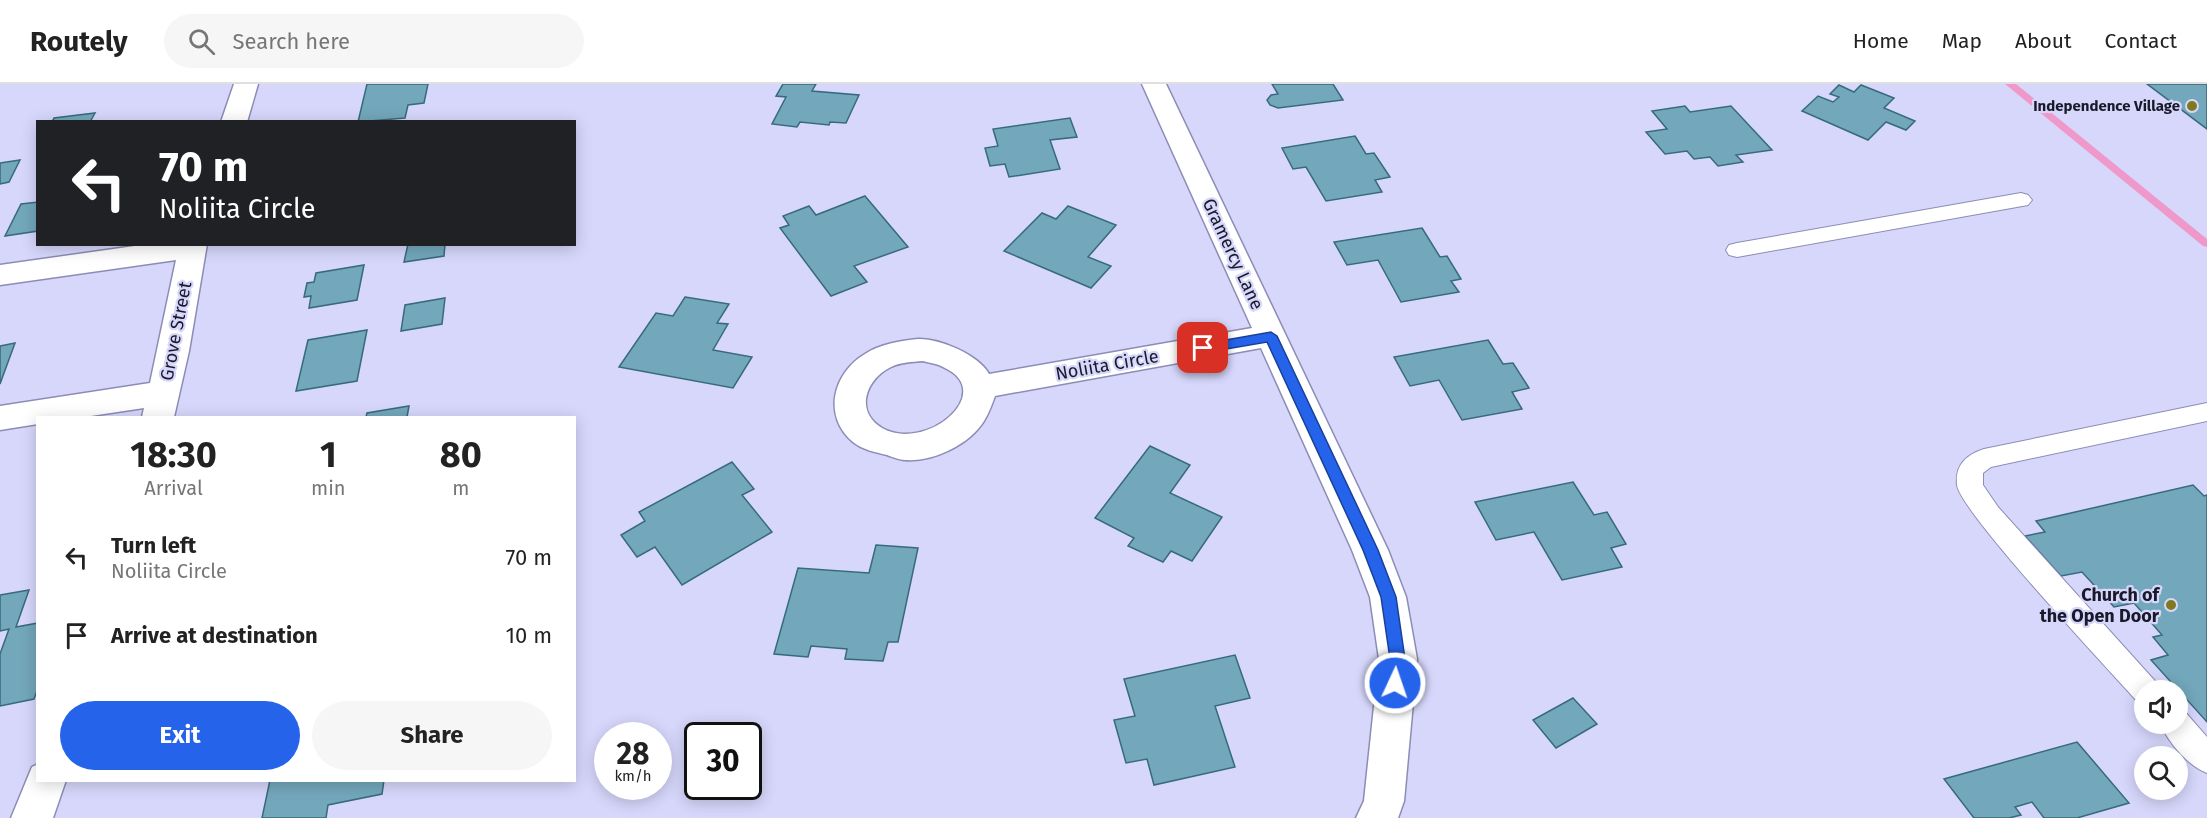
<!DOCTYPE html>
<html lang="en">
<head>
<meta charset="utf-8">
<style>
  body { margin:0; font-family:"Fira Sans",sans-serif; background:#f6f6f6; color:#222; height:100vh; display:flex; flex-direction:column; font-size:22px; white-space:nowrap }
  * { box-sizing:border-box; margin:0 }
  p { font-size:20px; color:#767676 }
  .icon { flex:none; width:33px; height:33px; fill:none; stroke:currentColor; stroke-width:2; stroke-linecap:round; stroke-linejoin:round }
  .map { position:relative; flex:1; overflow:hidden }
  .drawer { position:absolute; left:36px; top:332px; width:540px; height:366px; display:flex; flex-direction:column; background:#fff; border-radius:0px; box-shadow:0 3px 15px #0003 }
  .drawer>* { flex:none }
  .top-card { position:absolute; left:36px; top:36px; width:540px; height:126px; border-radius:0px; box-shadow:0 3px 15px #0003; background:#202124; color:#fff; overflow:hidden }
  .buttons { position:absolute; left:2134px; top:596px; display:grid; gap:12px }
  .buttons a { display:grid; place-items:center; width:54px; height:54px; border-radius:50%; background:#fff; box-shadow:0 3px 15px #0003; font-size:30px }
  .speed { position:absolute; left:594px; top:638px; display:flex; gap:12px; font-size:30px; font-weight:700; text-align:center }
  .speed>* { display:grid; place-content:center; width:78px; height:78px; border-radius:50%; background:#fff; box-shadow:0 3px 15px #0003; line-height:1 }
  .speed small { font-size:15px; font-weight:400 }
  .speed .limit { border:3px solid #111; border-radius:9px; background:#fff; color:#111 }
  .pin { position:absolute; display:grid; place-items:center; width:51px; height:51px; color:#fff; margin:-26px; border-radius:12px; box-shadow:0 3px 9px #0006 }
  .me { position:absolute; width:66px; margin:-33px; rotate:3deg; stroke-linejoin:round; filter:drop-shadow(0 0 4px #0008) }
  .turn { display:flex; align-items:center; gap:21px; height:126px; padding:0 24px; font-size:27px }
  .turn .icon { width:78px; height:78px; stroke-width:2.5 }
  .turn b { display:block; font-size:42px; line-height:51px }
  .eta { display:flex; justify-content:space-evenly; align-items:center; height:102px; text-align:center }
  .eta b { font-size:36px; font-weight:700; line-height:42px }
  .action { display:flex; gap:12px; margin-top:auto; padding:12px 24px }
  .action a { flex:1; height:69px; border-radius:36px; background:#2563eb; color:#fff; font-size:24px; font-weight:700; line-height:69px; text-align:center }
  .action a+a { background:#f6f6f6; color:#222 }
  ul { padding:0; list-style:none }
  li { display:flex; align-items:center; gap:18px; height:78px; padding:0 24px }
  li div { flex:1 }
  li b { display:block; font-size:22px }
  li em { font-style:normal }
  header { display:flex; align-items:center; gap:36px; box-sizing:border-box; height:84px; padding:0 30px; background:#fff; border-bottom:2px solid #e0e0e0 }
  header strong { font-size:28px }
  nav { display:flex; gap:33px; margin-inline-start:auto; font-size:21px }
  .search { width:420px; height:54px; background:#f6f6f6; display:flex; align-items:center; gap:15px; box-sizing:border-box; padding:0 21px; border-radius:33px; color:#767676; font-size:22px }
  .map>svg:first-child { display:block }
</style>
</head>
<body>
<header>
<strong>Routely</strong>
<div class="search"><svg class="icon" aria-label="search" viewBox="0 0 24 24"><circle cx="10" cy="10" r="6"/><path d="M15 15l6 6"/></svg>Search here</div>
<nav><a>Home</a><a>Map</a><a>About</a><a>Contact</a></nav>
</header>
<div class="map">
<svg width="2207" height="734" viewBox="0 0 2207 734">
  <rect width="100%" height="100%" fill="#d6d7fb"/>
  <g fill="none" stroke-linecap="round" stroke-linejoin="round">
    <path fill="#ef99cb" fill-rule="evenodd" d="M 2005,0 L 2016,0 L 2207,155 L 2207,163 L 2203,162 Z"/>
  </g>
  <g fill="#73a7bb" stroke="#386a7d" stroke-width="1.5">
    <path d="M 367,0 L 428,0 L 424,19 L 408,21 L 405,34 L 358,38 Z"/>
    <path d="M 783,0 L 816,0 L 812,7 L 859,11 L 846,39 L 830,38 L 829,41 L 800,38 L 797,43 L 772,40 L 786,13 L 776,12 Z"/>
    <path d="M 1272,0 L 1333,0 L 1343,16 L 1278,24 L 1270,21 L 1267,16 L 1271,11 L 1278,10 Z"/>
    <path d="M 2147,0 L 2207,0 L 2207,45 Z"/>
    <path d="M 1839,1 L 1854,8 L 1861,1 L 1894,14 L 1884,24 L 1915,37 L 1906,46 L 1886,38 L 1868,56 L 1802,27 L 1818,12 L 1833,18 L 1839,13 L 1830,10 Z"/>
    <path d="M 1685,22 L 1690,28 L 1731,22 L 1772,66 L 1736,71 L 1743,78 L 1718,82 L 1710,73 L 1694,75 L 1687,67 L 1665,70 L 1646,48 L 1667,45 L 1652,27 Z"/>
    <path d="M 95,29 L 90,38 L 52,38 L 54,34 Z"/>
    <path d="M 1070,34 L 1077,53 L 1050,56 L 1060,85 L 1009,93 L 1005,80 L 990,82 L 985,64 L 998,62 L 993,45 Z"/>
    <path d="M 1355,52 L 1366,70 L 1374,69 L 1390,93 L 1375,96 L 1382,108 L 1326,117 L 1306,83 L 1293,85 L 1282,64 Z"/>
    <path d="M 20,76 L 9,98 L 0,100 L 0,79 Z"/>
    <path d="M 865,112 L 908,163 L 854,182 L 867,198 L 831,212 L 780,144 L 789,141 L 783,132 L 809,122 L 816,131 Z"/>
    <path d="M 38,118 L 38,147 L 5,152 L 21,120 Z"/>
    <path d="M 1068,122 L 1116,141 L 1088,173 L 1111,182 L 1091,204 L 1004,167 L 1042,129 L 1056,135 Z"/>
    <path d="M 1422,144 L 1440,173 L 1447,172 L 1461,195 L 1451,197 L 1459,208 L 1401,218 L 1378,176 L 1347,181 L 1334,158 Z"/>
    <path d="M 408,160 L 445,160 L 444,172 L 404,178 Z"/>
    <path d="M 364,181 L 357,216 L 309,224 L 311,212 L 304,213 L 307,199 L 314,198 L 316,189 Z"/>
    <path d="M 685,213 L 729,220 L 717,239 L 728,240 L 713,266 L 752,273 L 733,304 L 619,283 L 656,229 L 673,232 Z"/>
    <path d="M 445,214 L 442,240 L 401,247 L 405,221 Z"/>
    <path d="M 367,246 L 357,297 L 296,307 L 308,256 Z"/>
    <path d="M 1488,256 L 1503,280 L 1513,279 L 1529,304 L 1512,308 L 1522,325 L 1462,336 L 1439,296 L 1410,302 L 1394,273 Z"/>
    <path d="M 15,259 L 0,300 L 0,262 Z"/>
    <path d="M 409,322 L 407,333 L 366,333 L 367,329 Z"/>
    <path d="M 1150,362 L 1190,381 L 1170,409 L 1222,433 L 1192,477 L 1171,467 L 1163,478 L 1128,462 L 1134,454 L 1095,434 Z"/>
    <path d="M 732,378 L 754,405 L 742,411 L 772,448 L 682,501 L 655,463 L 637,473 L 621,451 L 645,437 L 639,428 Z"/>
    <path d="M 1573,398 L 1594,431 L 1607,428 L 1626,460 L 1611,464 L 1622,483 L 1562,496 L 1534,448 L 1496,456 L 1475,418 Z"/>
    <path d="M 2193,401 L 2204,412 L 2207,411 L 2207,638 L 2151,576 L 2168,571 L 2153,553 L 2162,551 L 2134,519 L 2114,523 L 2082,488 L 2061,492 L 2025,452 L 2045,448 L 2036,437 Z"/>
    <path d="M 876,461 L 918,464 L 898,558 L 888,558 L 883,577 L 845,575 L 847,565 L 811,562 L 808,573 L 774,570 L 798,484 L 869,489 Z"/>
    <path d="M 29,506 L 16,543 L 38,539 L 38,604 L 34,615 L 0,622 L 0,570 L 9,545 L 0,547 L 0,511 Z"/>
    <path d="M 1235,571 L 1250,614 L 1215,622 L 1235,683 L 1154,701 L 1147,675 L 1126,679 L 1114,636 L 1135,632 L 1124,595 Z"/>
    <path d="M 1573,614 L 1597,640 L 1556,664 L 1533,636 Z"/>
    <path d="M 2077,658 L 2129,719 L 2077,734 L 2044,734 L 2032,718 L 2015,723 L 2021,731 L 2009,734 L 1974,734 L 1944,695 Z"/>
    <path d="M 270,696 L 384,696 L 382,710 L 328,721 L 326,734 L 262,734 Z"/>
  </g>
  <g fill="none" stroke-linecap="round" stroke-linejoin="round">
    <defs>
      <g id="service">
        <path d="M 2021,109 L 2028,111 L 2032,116 L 2028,121 L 1737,173 L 1729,171 L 1726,166 L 1729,161 L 1737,159 Z"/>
        <path d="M 2207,319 L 2207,337 L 1991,383 L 1983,389 L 1983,401 L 1998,423 L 2155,597 L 2160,606 L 2145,606 L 2145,619 L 2135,615 C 2107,584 1960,427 1957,401 C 1955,381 1966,371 1984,365 Z"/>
        <path d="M 2178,626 L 2186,629 L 2207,653 L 2207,689 C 2188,682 2168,658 2160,639 L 2178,639 Z"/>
      </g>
      <g id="minor">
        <path d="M 234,0 L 258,0 L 247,38 L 221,38 Z"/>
        <path d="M 1142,0 L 1166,0 L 1388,466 L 1406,513 L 1417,575 L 1404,717 L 1398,734 L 1356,734 L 1364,717 L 1379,575 L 1370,513 L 1352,466 L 1261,264 L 995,312 C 992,320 989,329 984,337 C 969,361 933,378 905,376 C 899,376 893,373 887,371 C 875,368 863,366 853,358 C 822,332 833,289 865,270 C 880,260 900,257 918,255 C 939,254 979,271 989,290 L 1252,244 ZM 923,277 C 930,279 939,280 945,284 C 997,309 926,369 882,344 C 854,327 866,295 891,283 C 901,278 912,278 923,277 Z"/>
        <path d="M 149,160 L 207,160 L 189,267 L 174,333 L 142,333 L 144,324 L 84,333 L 38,333 L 38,340 L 0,346 L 0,322 L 150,299 L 176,176 L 0,201 L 0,181 Z"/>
        <path d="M 38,680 L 38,696 L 66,696 L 53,734 L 11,734 L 32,683 Z"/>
      </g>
    </defs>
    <use href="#service" stroke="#8c8cb6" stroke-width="2"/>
    <use href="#minor" stroke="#8c8cb6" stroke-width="3"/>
    <use href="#service" fill="#fff" fill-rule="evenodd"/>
    <use href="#minor" fill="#fff" fill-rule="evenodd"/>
  </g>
  <path fill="#2563eb" stroke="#184099" stroke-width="1.5" d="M 1271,248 L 1277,252 L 1378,466 L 1396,513 L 1405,575 L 1401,604 L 1395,606 L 1390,604 L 1387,599 L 1390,575 L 1381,513 L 1363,466 L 1267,258 L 1203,269 L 1197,264 L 1203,260 Z"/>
  <g fill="#81791f" stroke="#d6d7fb" stroke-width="2">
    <circle cx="2192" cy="22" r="6"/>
    <circle cx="2171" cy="521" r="6"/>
  </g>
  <g text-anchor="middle" stroke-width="4.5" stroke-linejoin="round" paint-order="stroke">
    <g font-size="15" font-weight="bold" fill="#191929" stroke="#d6d7fb" text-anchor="end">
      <text x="2180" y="27">Independence Village</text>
    </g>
    <g font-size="18" fill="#191929" stroke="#d6d7fb">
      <text transform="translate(1233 170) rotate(65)" y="6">Gramercy Lane</text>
      <text transform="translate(176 247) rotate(-79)" y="6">Grove Street</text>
      <text transform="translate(1107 281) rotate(-10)" y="6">Noliita Circle</text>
    </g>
    <g font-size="18" font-weight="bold" fill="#191929" stroke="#d6d7fb" text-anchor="end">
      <text x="2159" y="517">Church of<tspan x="2159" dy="21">the Open Door</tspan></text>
    </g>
  </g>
</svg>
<div class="buttons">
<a><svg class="icon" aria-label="sound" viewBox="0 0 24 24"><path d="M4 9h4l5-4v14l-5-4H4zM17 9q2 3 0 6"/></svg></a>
<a><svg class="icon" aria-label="search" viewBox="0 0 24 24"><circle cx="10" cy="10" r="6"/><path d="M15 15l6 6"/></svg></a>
</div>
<div class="speed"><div>28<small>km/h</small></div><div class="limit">30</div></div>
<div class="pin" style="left:1203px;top:264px;background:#d93025"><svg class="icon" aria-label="arrive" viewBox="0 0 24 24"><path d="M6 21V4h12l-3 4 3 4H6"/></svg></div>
<svg class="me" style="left:1395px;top:599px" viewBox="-20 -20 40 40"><circle r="17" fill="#2563eb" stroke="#fff" stroke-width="3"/><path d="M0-11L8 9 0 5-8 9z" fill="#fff"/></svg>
<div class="top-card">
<div class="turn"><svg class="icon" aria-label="left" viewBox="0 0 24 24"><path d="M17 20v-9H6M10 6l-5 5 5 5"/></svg><div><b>70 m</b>Noliita Circle</div></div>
</div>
<section class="drawer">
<div class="eta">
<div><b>18:30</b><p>Arrival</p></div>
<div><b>1</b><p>min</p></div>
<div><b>80</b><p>m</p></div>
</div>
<ul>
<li><svg class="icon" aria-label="left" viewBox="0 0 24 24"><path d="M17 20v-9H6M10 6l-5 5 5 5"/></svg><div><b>Turn left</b><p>Noliita Circle</p></div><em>70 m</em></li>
<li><svg class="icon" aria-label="arrive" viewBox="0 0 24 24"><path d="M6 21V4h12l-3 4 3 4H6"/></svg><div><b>Arrive at destination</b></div><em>10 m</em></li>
</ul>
<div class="action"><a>Exit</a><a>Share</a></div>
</section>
</div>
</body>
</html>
